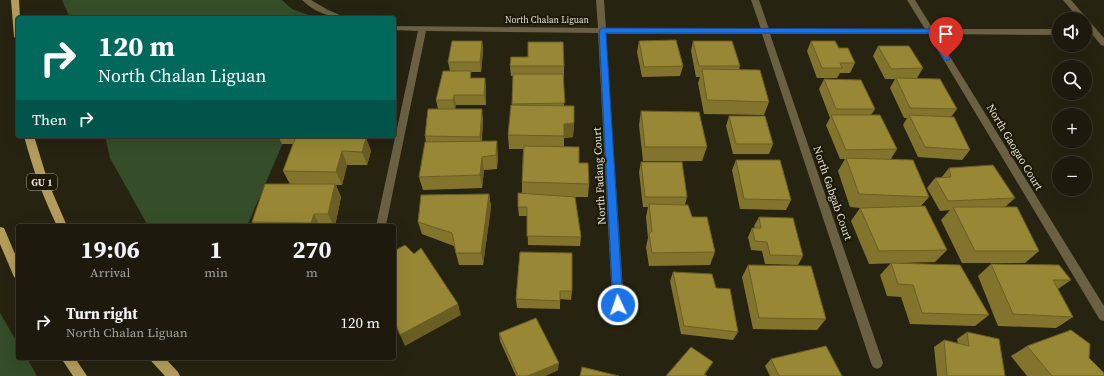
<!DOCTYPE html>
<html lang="en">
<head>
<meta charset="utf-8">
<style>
  body { margin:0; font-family:"Source Serif 4",serif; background:#252316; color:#f1f3f6; height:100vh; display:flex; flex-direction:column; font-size:15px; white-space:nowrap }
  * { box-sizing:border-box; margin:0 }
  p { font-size:13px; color:#a0a19d }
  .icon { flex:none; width:22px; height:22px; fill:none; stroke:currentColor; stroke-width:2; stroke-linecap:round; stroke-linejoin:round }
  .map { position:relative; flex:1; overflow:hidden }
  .details { position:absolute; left:16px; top:224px; width:380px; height:136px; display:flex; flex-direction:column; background:#1d1a0d; border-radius:4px; box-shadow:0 4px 16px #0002,0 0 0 1px #3b382e }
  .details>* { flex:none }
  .guide { position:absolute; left:16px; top:16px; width:380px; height:122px; border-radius:4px; box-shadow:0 4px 16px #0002,0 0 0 1px #3b382e; background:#00695c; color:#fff; overflow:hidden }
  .buttons { position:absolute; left:1052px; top:12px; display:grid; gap:8px }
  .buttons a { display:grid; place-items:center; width:40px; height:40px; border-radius:50%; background:#1d1a0d; box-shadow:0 4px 16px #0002,0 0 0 1px #3b382e; font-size:20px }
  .pin { position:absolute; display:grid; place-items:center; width:34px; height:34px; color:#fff; margin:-41px -17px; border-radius:50% 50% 50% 0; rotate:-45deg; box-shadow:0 0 4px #0007 }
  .pin .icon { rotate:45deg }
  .me { position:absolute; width:44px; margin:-22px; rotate:357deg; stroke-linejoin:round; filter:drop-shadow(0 0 3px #0008) }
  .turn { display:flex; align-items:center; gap:14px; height:84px; padding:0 16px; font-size:18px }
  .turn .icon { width:52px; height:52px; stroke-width:2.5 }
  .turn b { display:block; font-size:28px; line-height:34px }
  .then { display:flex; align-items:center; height:38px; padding:0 16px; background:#0003; gap:8px; font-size:15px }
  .eta { display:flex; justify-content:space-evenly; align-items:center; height:68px; text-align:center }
  .eta b { font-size:24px; font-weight:700; line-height:28px }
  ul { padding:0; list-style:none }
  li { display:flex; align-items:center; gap:12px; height:60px; padding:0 16px }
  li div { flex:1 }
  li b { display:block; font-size:15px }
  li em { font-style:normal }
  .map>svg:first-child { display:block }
</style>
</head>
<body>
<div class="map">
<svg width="1104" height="376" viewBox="0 0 1104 376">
  <rect width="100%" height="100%" fill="#272311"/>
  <g fill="#354d28">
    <path d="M 62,0 L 282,0 L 292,9 L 317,18 L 70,18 Z"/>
    <path d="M 105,136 L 286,136 L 247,226 L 148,226 L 110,158 Z"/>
    <path d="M 0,313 L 18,344 L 18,358 L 27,358 L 37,376 L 0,376 Z"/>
  </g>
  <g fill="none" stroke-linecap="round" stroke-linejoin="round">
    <g fill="#6b6042" fill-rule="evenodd">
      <path d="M 302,0 L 311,0 L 328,10 L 347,18 C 331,18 314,12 302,0 Z"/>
      <path d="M 596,0 L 604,0 L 606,29 L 761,29 L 751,0 L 759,0 L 769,29 L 925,29 L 907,0 L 915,0 L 933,29 L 1059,29 L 1059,35 L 936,34 L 1104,306 L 1104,321 L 1100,320 L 928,34 L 770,34 L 883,363 L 881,367 L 877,369 L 873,367 L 871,363 L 762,34 L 606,34 L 625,320 L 623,324 L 619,325 L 615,324 L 613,320 L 598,33 L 426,31 L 386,225 L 376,226 L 418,31 L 394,30 L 394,26 L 598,28 Z"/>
      <path d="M 1063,0 L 1071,0 L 1104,38 L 1104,46 L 1101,45 L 1085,26 L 1085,19 L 1079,19 Z"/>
    </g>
    <g fill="#b49d5c" fill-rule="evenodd">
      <path d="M 11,0 L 19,0 L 20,18 L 18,18 L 18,40 L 14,37 Z"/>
      <path d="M 24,136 L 34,136 L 48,182 L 67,226 L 57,226 C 43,197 32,167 24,136 Z"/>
      <path d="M 0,227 L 4,228 L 18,261 L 18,279 L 14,277 L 0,244 Z"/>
      <path d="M 61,358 L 75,358 L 87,376 L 73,376 Z"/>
      <path d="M 150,358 L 165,358 L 178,372 L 180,376 L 165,376 L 152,362 Z"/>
    </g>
  </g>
  <g fill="#83742d">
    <path d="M 482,41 L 483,51 L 481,72 L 471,72 L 471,78 L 485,78 L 486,88 L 486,105 L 456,105 L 455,109 L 483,119 L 482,141 L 498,155 L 497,169 L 484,170 L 482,188 L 423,190 L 419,177 L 426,142 L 425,136 L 438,109 L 436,100 L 450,71 L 448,62 Z"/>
    <path d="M 639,41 L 683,66 L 680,76 L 642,77 L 637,52 Z"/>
    <path d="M 693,41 L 740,66 L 739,70 L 769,102 L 764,115 L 704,114 L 698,83 L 700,77 L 696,77 L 691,51 Z"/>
    <path d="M 811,41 L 839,48 L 855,63 L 850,73 L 840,73 L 837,78 L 817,78 L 807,51 Z"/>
    <path d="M 878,46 L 923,68 L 917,78 L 957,109 L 951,117 L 970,150 L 962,160 L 918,157 L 903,125 L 907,118 L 904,118 L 890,88 L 895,79 L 885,79 L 873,56 Z"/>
    <path d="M 510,66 L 564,66 L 564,106 L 574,123 L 573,137 L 564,138 L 564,147 L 579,163 L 589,184 L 588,197 L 575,197 L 581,237 L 580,246 L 528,245 L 527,216 L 519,216 L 518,207 L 522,193 L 522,182 L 523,149 L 509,149 L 508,135 L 512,105 L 513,76 L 511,76 Z"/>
    <path d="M 824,79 L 875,109 L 871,115 L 897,149 L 891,159 L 929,197 L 921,206 L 947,250 L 935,262 L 869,264 L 851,221 L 860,208 L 850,207 L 838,171 L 845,159 L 840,159 L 826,125 L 830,118 L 819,89 Z"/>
    <path d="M 641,111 L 707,147 L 702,161 L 643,161 L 639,125 Z"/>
    <path d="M 729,116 L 773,144 L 769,154 L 733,154 L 726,126 Z"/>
    <path d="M 278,136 L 362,136 L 362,138 L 366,138 L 371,151 L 367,165 L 347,165 L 342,185 L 336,185 L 341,197 L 335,226 L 254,226 L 252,222 L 290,184 L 283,171 L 293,144 L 282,144 Z"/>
    <path d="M 736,160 L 791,200 L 786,210 L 740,209 L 732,170 Z"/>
    <path d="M 641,162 L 687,197 L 685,205 L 715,252 L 710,265 L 649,266 L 646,247 L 648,238 L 646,217 L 648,207 L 643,207 L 639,172 Z"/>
    <path d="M 949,168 L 1015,198 L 1005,207 L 1039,251 L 1025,263 L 962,263 L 941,220 L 950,210 L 940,211 L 927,188 L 935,178 L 941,178 Z"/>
    <path d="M 489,194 L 491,207 L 483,265 L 459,265 L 454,246 L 422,234 L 418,222 Z"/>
    <path d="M 759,217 L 803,256 L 798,265 L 765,264 L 762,251 L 751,250 L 748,237 L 752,228 L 755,228 L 754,226 Z"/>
    <path d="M 520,252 L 572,291 L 571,300 L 560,299 L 560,309 L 517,308 L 516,299 Z"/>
    <path d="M 891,263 L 989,315 L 975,326 L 910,324 L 901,297 L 887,296 L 880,275 Z"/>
    <path d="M 991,264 L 1071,280 L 1058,289 L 1073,317 L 1056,328 L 998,326 L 978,276 Z"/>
    <path d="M 748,265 L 826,319 L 817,330 L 753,329 L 742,277 Z"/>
    <path d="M 673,272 L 716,288 L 738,332 L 733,340 L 681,334 L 670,281 Z"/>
    <path d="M 967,332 L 1005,376 L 937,376 L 934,347 L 944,340 L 958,343 L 957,339 Z"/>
    <path d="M 499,333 L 558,370 L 545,376 L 516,376 L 500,341 Z"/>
    <path d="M 1027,346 L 1104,376 L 1027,376 L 1011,356 Z"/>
    <path d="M 771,359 L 842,376 L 770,376 L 765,366 Z"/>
  </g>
  <g fill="#6a5e24">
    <path d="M 482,41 L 483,51 L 481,72 L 480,62 Z"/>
    <path d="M 485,78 L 486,88 L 486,105 L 484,95 Z"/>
    <path d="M 454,95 L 456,105 L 455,110 L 453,100 Z"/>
    <path d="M 482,109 L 483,119 L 481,147 L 480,137 Z"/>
    <path d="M 574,123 L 573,137 L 564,138 L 564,150 L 564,124 Z"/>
    <path d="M 292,136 L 298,136 L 296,144 Z"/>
    <path d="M 366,138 L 371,151 L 367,165 L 362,152 Z"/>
    <path d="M 497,141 L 498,155 L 497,169 L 496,155 Z"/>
    <path d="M 342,151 L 347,165 L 342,185 L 336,172 Z"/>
    <path d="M 482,157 L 484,170 L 482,188 L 480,175 Z"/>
    <path d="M 335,184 L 341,197 L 335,226 L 334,226 L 328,214 Z"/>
    <path d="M 489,194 L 491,207 L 483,265 L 481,253 Z"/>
    <path d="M 314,214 L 320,226 L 313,226 L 311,223 Z"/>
    <path d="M 458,304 L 461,315 L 405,346 L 400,335 Z"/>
    <path d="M 713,362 L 709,369 L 704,376 L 704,374 Z"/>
    <path d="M 559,363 L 558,370 L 545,376 L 527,376 Z"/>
  </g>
  <g fill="#988734" stroke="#6a5e24">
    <path d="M 676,40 L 683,66 L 644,67 L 639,41 Z"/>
    <path d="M 452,41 L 482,41 L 480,62 L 448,62 Z"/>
    <path d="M 693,41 L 732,41 L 740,66 L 699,66 Z"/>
    <path d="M 811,41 L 835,41 L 839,48 L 848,48 L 855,63 L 840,63 L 842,68 L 822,68 Z"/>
    <path d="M 528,42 L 563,42 L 564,66 L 510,66 L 511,57 L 528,57 Z"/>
    <path d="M 878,46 L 909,46 L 923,68 L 891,69 Z"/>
    <path d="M 702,69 L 760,70 L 769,102 L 707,100 Z"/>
    <path d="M 443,71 L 471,71 L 470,78 L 485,78 L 484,95 L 454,95 L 453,100 L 436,100 Z"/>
    <path d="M 513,74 L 563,74 L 565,103 L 512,104 Z"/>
    <path d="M 896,78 L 940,79 L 957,109 L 910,108 Z"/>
    <path d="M 824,79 L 861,80 L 875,109 L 836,109 Z"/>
    <path d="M 511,105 L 574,106 L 574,123 L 564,124 L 564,136 L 508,135 Z"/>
    <path d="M 428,109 L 482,109 L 480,137 L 425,136 Z"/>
    <path d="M 641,111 L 699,112 L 707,147 L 645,147 Z"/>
    <path d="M 831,115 L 880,115 L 897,149 L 846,150 Z"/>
    <path d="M 909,115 L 954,117 L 970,150 L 925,147 Z"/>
    <path d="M 729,116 L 765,116 L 773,144 L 736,144 Z"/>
    <path d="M 296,136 L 346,136 L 346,137 L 366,138 L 362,152 L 342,151 L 336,172 L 283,171 Z"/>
    <path d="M 497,141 L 496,155 L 482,157 L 480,175 L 419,177 L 425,142 Z"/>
    <path d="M 524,146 L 579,147 L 579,163 L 588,163 L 589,184 L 522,182 Z"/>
    <path d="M 846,158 L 913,160 L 929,197 L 859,194 Z"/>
    <path d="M 736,160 L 780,160 L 791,200 L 744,199 Z"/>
    <path d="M 641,162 L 682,162 L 687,197 L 645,197 Z"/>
    <path d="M 993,165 L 1015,198 L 948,201 L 935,178 L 951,177 L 949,168 Z"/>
    <path d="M 265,184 L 335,184 L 328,214 L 314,214 L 311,223 L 252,222 Z"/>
    <path d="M 518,193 L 575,197 L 581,237 L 527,236 L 527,207 L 518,207 Z"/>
    <path d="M 489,194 L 481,253 L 456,253 L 452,233 L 418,222 L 421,195 Z"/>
    <path d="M 649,204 L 688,205 L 692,217 L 707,217 L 715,252 L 652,253 L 649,234 L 652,231 Z"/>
    <path d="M 925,206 L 947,250 L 879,251 L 860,208 Z"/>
    <path d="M 953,207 L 1017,207 L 1039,251 L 975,251 Z"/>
    <path d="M 759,217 L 793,218 L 803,256 L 770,255 L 767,242 L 755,241 L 752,228 L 761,228 Z"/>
    <path d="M 405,245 L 414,254 L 421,248 L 458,304 L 400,335 L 394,320 L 394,251 Z"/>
    <path d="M 520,252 L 572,253 L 572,291 L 560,291 L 560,301 L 516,299 Z"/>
    <path d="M 891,263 L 960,265 L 989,315 L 922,313 L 913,285 L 898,284 Z"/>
    <path d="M 991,264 L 1059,265 L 1071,280 L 1053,280 L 1073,317 L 1013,314 Z"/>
    <path d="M 748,265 L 811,266 L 826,319 L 759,318 Z"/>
    <path d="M 673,272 L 712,274 L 716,288 L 730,289 L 738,332 L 684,326 Z"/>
    <path d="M 536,318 L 559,363 L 527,376 L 518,376 L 499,333 Z"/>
    <path d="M 1071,330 L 1090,344 L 1089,358 L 1104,373 L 1104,376 L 1052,376 L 1027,346 Z"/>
    <path d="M 967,332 L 999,339 L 1005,376 L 947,376 L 944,340 L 969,346 Z"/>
    <path d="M 826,346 L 842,376 L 779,376 L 771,359 Z"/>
    <path d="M 691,347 L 713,362 L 704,374 L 707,376 L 666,376 Z"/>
    <path d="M 582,367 L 619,376 L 580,376 Z"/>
  </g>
  <path fill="#1a73e8" stroke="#114b97" d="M 602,28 L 930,29 L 932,30 L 950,58 L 949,60 L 944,60 L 928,33 L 606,33 L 623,305 L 622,308 L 618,310 L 614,308 L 613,305 L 599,31 Z"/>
  <g text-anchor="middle" stroke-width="4" stroke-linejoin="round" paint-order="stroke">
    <g font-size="9" fill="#e4e2d6" stroke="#1d1908">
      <text x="547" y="23">North Chalan Liguan</text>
    </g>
    <rect fill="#1d1908" stroke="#a8a698" stroke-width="1" x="27" y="174" width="30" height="16" rx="3"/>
    <g font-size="10" font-weight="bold" fill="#e4e2d6">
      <text x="42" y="186">GU 1</text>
    </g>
    <g font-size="11" fill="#e4e2d6" stroke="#1d1908">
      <text transform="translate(1015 147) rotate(59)" y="4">North Gaogao Court</text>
      <text transform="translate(599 176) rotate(-93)" y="4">North Fadang Court</text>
      <text transform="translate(833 193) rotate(71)" y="4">North Gabgab Court</text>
    </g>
  </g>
</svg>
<div class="buttons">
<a><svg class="icon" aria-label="sound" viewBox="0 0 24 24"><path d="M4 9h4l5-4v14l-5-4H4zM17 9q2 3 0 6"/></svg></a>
<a><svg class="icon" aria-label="search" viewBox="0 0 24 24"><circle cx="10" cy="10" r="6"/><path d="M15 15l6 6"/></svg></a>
<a>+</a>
<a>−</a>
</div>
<div class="pin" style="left:946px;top:58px;background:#d93025"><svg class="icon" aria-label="arrive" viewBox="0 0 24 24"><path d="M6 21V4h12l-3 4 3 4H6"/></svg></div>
<svg class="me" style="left:618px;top:305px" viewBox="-20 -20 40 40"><circle r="17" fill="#1a73e8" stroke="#fff" stroke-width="3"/><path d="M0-11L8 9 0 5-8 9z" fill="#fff"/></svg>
<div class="guide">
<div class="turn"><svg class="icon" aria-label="right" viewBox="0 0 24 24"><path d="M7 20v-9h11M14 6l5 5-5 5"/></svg><div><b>120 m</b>North Chalan Liguan</div></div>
<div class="then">Then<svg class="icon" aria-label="right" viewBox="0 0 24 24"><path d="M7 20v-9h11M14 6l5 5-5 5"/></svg></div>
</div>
<section class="details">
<div class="eta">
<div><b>19:06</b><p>Arrival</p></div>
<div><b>1</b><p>min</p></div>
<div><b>270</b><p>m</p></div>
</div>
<ul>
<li><svg class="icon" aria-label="right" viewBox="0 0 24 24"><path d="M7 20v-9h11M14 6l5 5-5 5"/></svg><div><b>Turn right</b><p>North Chalan Liguan</p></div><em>120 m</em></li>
</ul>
</section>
</div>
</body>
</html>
